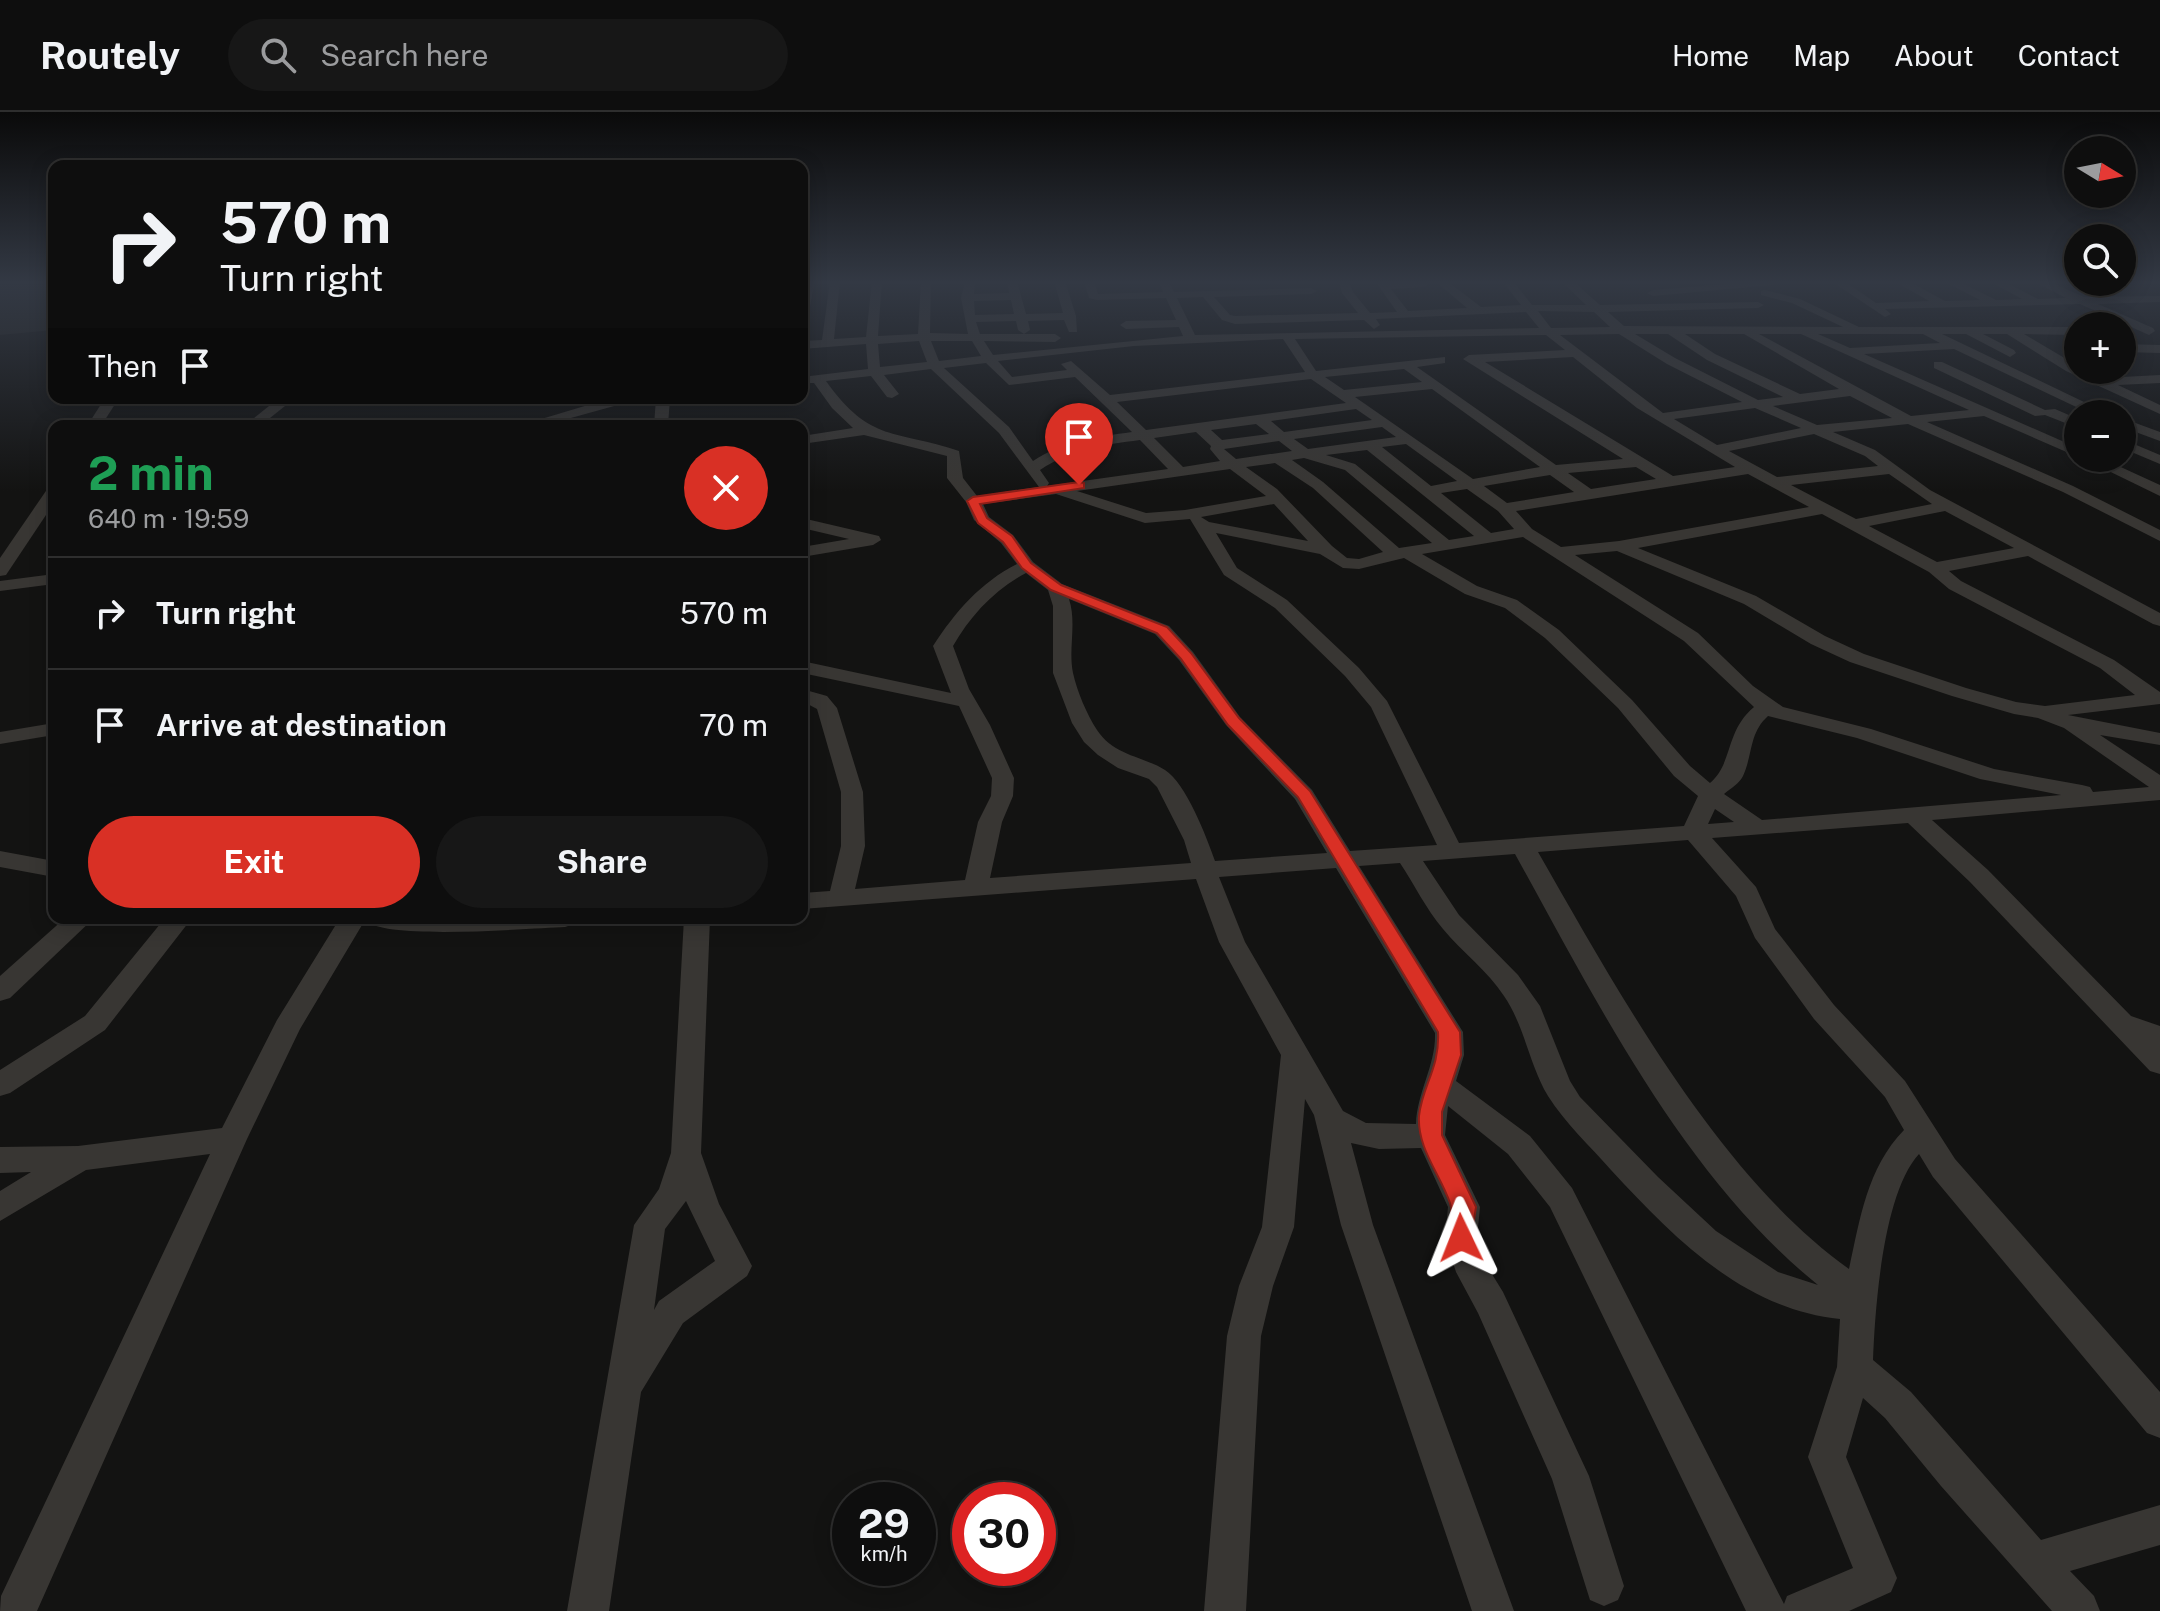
<!DOCTYPE html>
<html lang="en">
<head>
<meta charset="utf-8">
<style>
  body { margin:0; font-family:"Public Sans",sans-serif; background:#171717; color:#f1f3f6; height:100vh; display:flex; flex-direction:column; font-size:30px; white-space:nowrap }
  * { box-sizing:border-box; margin:0 }
  p { font-size:26px; color:#9b9c9e }
  .icon { flex:none; width:44px; height:44px; fill:none; stroke:currentColor; stroke-width:2; stroke-linecap:round; stroke-linejoin:round }
  .map { position:relative; flex:1; overflow:hidden }
  .details { position:absolute; left:48px; top:308px; width:760px; height:504px; display:flex; flex-direction:column; background:#0e0e0e; border-radius:16px; box-shadow:0 4px 20px #0003,0 0 0 2px #2e2e2e }
  .details>* { flex:none }
  .guide { position:absolute; left:48px; top:48px; width:760px; height:244px; border-radius:16px; box-shadow:0 4px 20px #0003,0 0 0 2px #2e2e2e; background:#0e0e0e; color:#f1f3f6; overflow:hidden }
  .needle { width:52px; rotate:100deg }
  .tools { position:absolute; left:2064px; top:24px; display:grid; gap:16px }
  .tools a { display:grid; place-items:center; width:72px; height:72px; border-radius:50%; background:#0e0e0e; box-shadow:0 4px 20px #0003,0 0 0 2px #2e2e2e; font-size:40px }
  .speed { position:absolute; left:832px; top:1370px; display:flex; gap:16px; font-size:40px; font-weight:700; text-align:center }
  .speed>* { display:grid; place-content:center; width:104px; height:104px; border-radius:50%; background:#0e0e0e; box-shadow:0 4px 20px #0003,0 0 0 2px #2e2e2e; line-height:1 }
  .speed small { font-size:20px; font-weight:400 }
  .speed .limit { border:12px solid #d22; background:#fff; color:#111 }
  .pin { position:absolute; display:grid; place-items:center; width:68px; height:68px; color:#fff; margin:-82px -34px; border-radius:50% 50% 50% 0; rotate:-45deg; box-shadow:0 0 8px #0007 }
  .pin .icon { rotate:45deg }
  .me { position:absolute; width:88px; margin:-44px; rotate:358deg; stroke-linejoin:round; filter:drop-shadow(0 0 6px #0008) }
  .turn { display:flex; align-items:center; gap:28px; height:168px; padding:0 40px; font-size:36px }
  .turn .icon { width:104px; height:104px; stroke-width:2.5 }
  .turn b { display:block; font-size:56px; line-height:68px }
  .then { display:flex; align-items:center; height:76px; padding:0 40px; background:#0003; gap:16px; font-size:30px }
  .round { display:grid; place-items:center; flex:none; width:84px; height:84px; border-radius:42px; background:#171717 }
  .overview { display:flex; align-items:center; justify-content:space-between; height:136px; padding:0 40px }
  h1 { font-size:48px; font-weight:700; line-height:60px; color:#1e9e55 }
  .cta { display:flex; gap:16px; margin-top:auto; padding:16px 40px }
  .cta a { flex:1; height:92px; border-radius:48px; background:#d93025; color:#fff; font-size:32px; font-weight:700; line-height:92px; text-align:center }
  .cta a+a { background:#171717; color:#f1f3f6 }
  ul { padding:0; list-style:none }
  li { display:flex; align-items:center; gap:24px; height:112px; padding:0 40px; border-top:2px solid #2e2e2e }
  li div { flex:1 }
  li b { display:block; font-size:30px }
  li em { font-style:normal }
  header { display:flex; align-items:center; gap:48px; box-sizing:border-box; height:112px; padding:0 40px; background:#0e0e0e; border-bottom:2px solid #2e2e2e }
  header strong { font-size:38px }
  nav { display:flex; gap:44px; margin-inline-start:auto; font-size:28px }
  .search { width:560px; height:72px; background:#171717; display:flex; align-items:center; gap:20px; box-sizing:border-box; padding:0 28px; border-radius:44px; color:#9b9c9e; font-size:30px }
  .map>svg:first-child { display:block }
</style>
</head>
<body>
<header>
<strong>Routely</strong>
<div class="search"><svg class="icon" aria-label="search" viewBox="0 0 24 24"><circle cx="10" cy="10" r="6"/><path d="M15 15l6 6"/></svg>Search here</div>
<nav><a>Home</a><a>Map</a><a>About</a><a>Contact</a></nav>
</header>
<div class="map">
<svg width="2160" height="1499" viewBox="0 0 2160 1499">
  <rect width="100%" height="100%" fill="#131312"/>
  <path fill="#20201e" d="M 0,169 L 54,169 L 54,218 L 0,223 Z"/>
  <g fill="none" stroke-linecap="round" stroke-linejoin="round">
    <g fill="#383633" fill-rule="evenodd">
      <path d="M 805,169 L 815,169 L 808,204 L 802,207 Z"/>
      <path d="M 830,169 L 840,169 L 834,227 L 866,225 L 872,169 L 882,169 L 878,224 L 918,222 L 921,169 L 931,169 L 930,221 L 968,222 L 961,186 L 965,169 L 975,169 L 974,182 L 1009,181 L 1007,169 L 1017,169 L 1026,202 L 1063,201 L 1054,169 L 1065,169 L 1076,204 L 1077,220 L 1069,220 L 1064,208 L 1028,209 L 1030,218 L 1024,222 L 1018,218 L 1016,209 L 976,210 L 980,222 L 1055,222 L 1061,226 L 1055,230 L 984,229 L 993,243 L 1183,224 L 1179,215 L 1126,217 L 1120,213 L 1126,209 L 1176,208 L 1166,186 L 1097,188 L 1089,186 L 1084,169 L 1094,169 L 1098,182 L 1163,180 L 1160,172 L 1162,169 L 1169,170 L 1174,180 L 1311,176 L 1317,179 L 1311,182 L 1214,185 L 1230,203 L 1235,204 L 1358,201 L 1342,181 L 1339,169 L 1349,169 L 1353,180 L 1370,201 L 1397,200 L 1375,169 L 1427,170 L 1427,174 L 1423,175 L 1391,177 L 1408,199 L 1467,196 L 1435,169 L 1447,169 L 1481,195 L 1521,193 L 1502,169 L 1513,169 L 1532,193 L 1586,193 L 1561,169 L 1573,169 L 1600,193 L 1758,190 L 1764,193 L 1758,196 L 1608,200 L 1624,214 L 1843,215 L 1792,191 L 1761,183 L 1761,179 L 1765,178 L 1800,187 L 1859,215 L 2078,215 L 2078,223 L 2024,222 L 2078,254 L 2078,258 L 2103,266 L 2160,263 L 2160,271 L 2118,273 L 2160,293 L 2160,302 L 2066,259 L 2007,222 L 1983,222 L 2014,238 L 2016,241 L 2010,245 L 1966,222 L 1942,222 L 2109,302 L 2091,302 L 1954,237 L 1864,242 L 2078,336 L 2078,345 L 1984,304 L 1927,310 L 2073,374 L 2160,418 L 2160,429 L 2063,380 L 1908,312 L 1833,320 L 1875,338 L 1930,378 L 2160,501 L 2160,514 L 2153,512 L 2028,444 L 1949,459 L 1961,469 L 2114,548 L 2160,580 L 2160,592 L 2068,603 L 2160,621 L 2160,633 L 2100,623 L 2160,663 L 2160,688 L 1932,708 L 1988,758 L 2131,904 L 2160,914 L 2160,962 L 2150,959 L 1970,770 L 1908,711 L 1712,726 L 1756,775 L 1775,817 L 1834,893 L 1905,969 L 1955,1047 L 2160,1280 L 2160,1326 L 2147,1321 L 1933,1065 L 1919,1042 C 1883,1081 1875,1196 1873,1248 L 1911,1280 L 2041,1428 L 2160,1393 L 2160,1433 L 2070,1459 L 2094,1484 L 2100,1499 L 2052,1499 L 1941,1374 L 1885,1306 L 1863,1286 L 1846,1345 L 1897,1466 L 1891,1480 L 1849,1499 L 1746,1499 L 1550,1095 L 1508,1042 L 1448,994 L 1445,1023 L 1480,1095 L 1477,1126 L 1487,1154 L 1503,1180 L 1589,1364 L 1624,1474 L 1618,1488 L 1604,1494 L 1590,1488 L 1552,1367 L 1478,1201 L 1456,1160 L 1445,1126 L 1448,1095 L 1421,1036 L 1379,1037 L 1351,1031 L 1373,1113 L 1514,1499 L 1472,1499 L 1341,1113 L 1314,1003 L 1305,987 L 1294,1115 L 1273,1174 L 1261,1224 L 1246,1499 L 1204,1499 L 1227,1224 L 1239,1174 L 1262,1115 L 1281,943 L 1219,830 L 1196,767 L 802,797 L 802,781 L 830,779 L 841,734 L 841,680 L 817,597 L 802,589 L 802,577 L 827,584 L 837,596 L 863,680 L 865,734 L 855,777 L 965,768 L 978,710 L 991,684 L 992,666 L 959,594 L 802,561 L 802,549 L 951,581 L 933,534 C 955,500 981,470 1017,452 L 1001,431 L 974,408 L 966,390 L 947,366 L 947,344 L 864,323 L 802,332 L 802,324 L 853,316 L 832,296 L 814,271 L 802,271 L 802,265 L 868,257 L 866,232 L 802,237 L 802,229 L 822,228 ZM 1203,185 L 1222,208 L 1235,212 L 1364,208 L 1374,217 L 1380,213 L 1376,207 L 1526,200 L 1539,216 L 1195,223 L 1177,186 ZM 1011,188 L 1014,202 L 975,203 L 974,189 ZM 1538,199 L 1594,200 L 1610,215 L 1551,216 ZM 1619,222 L 1667,252 L 1742,290 L 1663,301 L 1560,223 ZM 1635,222 L 1668,222 L 1707,248 L 1783,285 L 1758,288 L 1675,246 ZM 1685,222 L 1744,222 L 1839,277 L 1800,282 L 1715,242 ZM 1759,222 L 1801,222 L 1969,298 L 1911,304 ZM 1818,222 L 1923,222 L 1940,231 L 1850,236 ZM 1546,223 L 1565,238 L 1469,243 L 1463,247 L 1623,347 L 1556,353 L 1417,255 L 1445,251 L 1445,245 L 1316,259 L 1295,227 ZM 1283,227 L 1305,260 L 1110,283 L 1071,249 L 1061,252 L 1067,258 L 1012,265 L 998,249 L 1134,234 ZM 919,229 L 927,250 L 880,255 L 878,232 ZM 931,229 L 972,229 L 981,244 L 939,249 ZM 1573,245 L 1637,296 L 1735,355 L 1673,364 L 1485,250 ZM 986,251 L 1009,273 L 1075,265 L 1132,320 C 1097,325 1063,329 1033,349 L 1009,315 L 944,256 ZM 931,257 L 999,321 L 1039,375 L 977,384 L 963,366 L 959,339 C 895,317 871,332 826,269 L 871,264 L 887,285 L 892,286 L 899,282 L 884,263 ZM 1404,257 L 1422,270 L 1344,278 L 1325,265 ZM 1311,267 L 1346,291 L 1146,318 L 1117,290 ZM 1432,277 L 1540,355 L 1473,367 L 1355,285 ZM 1850,284 L 1892,306 L 1817,313 L 1773,294 ZM 1755,296 L 1801,316 L 1717,333 L 1674,307 ZM 1356,297 L 1372,308 L 1284,320 L 1271,309 ZM 1256,312 L 1269,322 L 1222,328 L 1211,318 ZM 1382,315 L 1396,325 L 1308,337 L 1294,327 ZM 1196,320 L 1211,334 L 1210,337 L 1220,349 L 1183,355 L 1154,326 ZM 1814,322 L 1865,344 L 1878,354 L 1777,365 L 1729,339 ZM 1140,328 L 1168,357 L 1047,374 L 1049,371 L 1040,358 C 1071,337 1103,333 1140,328 ZM 1279,329 L 1292,339 L 1236,347 L 1224,337 ZM 1406,332 L 1457,369 L 1431,374 L 1382,335 ZM 1367,338 L 1474,424 L 1449,428 L 1355,352 L 1326,343 ZM 1304,346 L 1345,358 L 1432,431 L 1399,436 L 1323,370 L 1292,348 ZM 1275,351 L 1313,376 L 1383,440 L 1359,447 L 1347,446 L 1332,434 L 1277,377 L 1246,355 ZM 1636,355 L 1656,367 L 1591,377 L 1568,361 ZM 1230,357 L 1266,384 L 1185,398 L 1146,401 L 1077,379 ZM 1748,362 L 1809,395 L 1619,429 L 1561,435 L 1532,417 L 1516,399 ZM 1889,362 L 1932,392 L 1856,407 L 1791,373 ZM 1550,363 L 1574,380 L 1507,391 L 1484,374 ZM 1467,377 L 1498,399 L 1514,417 L 1491,421 L 1441,381 ZM 1056,382 L 1145,411 L 1190,407 L 1224,463 L 1275,496 L 1345,564 L 1371,595 L 1437,733 L 1350,739 L 1312,678 L 1240,605 L 1193,540 L 1169,514 L 1062,472 L 1033,450 L 1013,423 L 989,405 L 983,392 ZM 1274,392 L 1308,429 L 1209,410 L 1201,405 ZM 1945,399 L 2014,436 L 1937,450 L 1869,414 ZM 1822,402 L 1929,460 L 1949,477 L 2100,556 L 2135,583 L 2045,594 L 2016,590 L 1966,576 L 1864,542 L 1825,524 L 1756,484 L 1638,436 ZM 1216,421 L 1320,442 L 1343,456 L 1359,457 L 1404,446 L 1465,482 L 1505,496 L 1545,526 L 1618,596 L 1674,664 L 1698,684 L 1684,714 L 1459,731 L 1387,589 L 1359,556 L 1287,488 L 1237,456 ZM 1523,425 L 1684,529 L 1754,595 C 1725,619 1733,652 1710,671 L 1690,654 L 1632,588 L 1559,518 L 1517,488 L 1477,474 L 1422,442 ZM 1617,439 L 1744,492 L 1811,532 L 1850,550 L 1952,584 L 2014,602 L 2038,606 L 2064,616 L 2149,675 L 2093,680 L 2090,675 L 2082,673 L 1994,657 L 1871,617 L 1783,595 L 1753,574 L 1698,521 L 1575,443 ZM 1026,461 L 1048,478 L 1053,494 L 1053,561 L 1072,611 L 1084,630 L 1098,643 L 1118,656 L 1149,667 L 1157,675 L 1184,728 L 1191,751 L 990,766 L 1002,710 L 1013,684 L 1014,666 L 990,613 L 969,577 L 953,534 C 970,504 995,477 1026,461 ZM 1069,487 L 1155,522 L 1179,548 L 1226,613 L 1295,687 L 1327,741 L 1215,749 C 1207,726 1186,671 1165,658 C 1143,644 1114,644 1097,618 C 1087,603 1077,579 1073,561 C 1068,537 1077,511 1069,487 ZM 1768,604 L 1857,626 L 1980,667 L 2061,683 L 1762,708 L 1724,682 C 1730,677 1740,671 1743,664 C 1753,642 1749,621 1768,604 ZM 1715,697 L 1734,710 L 1708,712 ZM 1688,728 L 1736,784 L 1755,826 L 1814,907 L 1885,985 L 1904,1018 C 1867,1056 1860,1107 1849,1157 C 1719,1065 1616,876 1538,740 ZM 1515,742 C 1597,890 1684,1065 1818,1173 L 1778,1160 L 1716,1119 L 1658,1065 L 1580,985 L 1570,969 L 1540,894 L 1518,863 L 1459,803 L 1423,749 ZM 1400,751 C 1414,772 1426,797 1443,817 C 1462,840 1488,859 1504,884 C 1525,915 1529,952 1548,984 C 1565,1011 1590,1034 1611,1058 C 1674,1126 1743,1197 1840,1207 L 1837,1255 L 1808,1345 L 1853,1456 L 1787,1484 L 1784,1492 L 1572,1076 L 1530,1024 L 1456,969 L 1464,943 L 1463,920 L 1359,754 ZM 1336,756 L 1435,921 C 1436,953 1417,980 1416,1012 L 1366,1011 L 1343,999 L 1245,830 L 1219,765 Z"/>
      <path d="M 1763,169 L 1816,169 L 1653,184 L 1647,181 L 1653,178 Z"/>
      <path d="M 1831,169 L 1844,169 L 1876,191 L 1929,189 L 1894,169 L 1908,169 L 1945,189 L 1980,188 L 1943,169 L 1958,169 L 1996,188 L 2022,187 L 1989,169 L 2003,169 L 2038,187 L 2066,186 L 2033,169 L 2048,169 L 2084,185 L 2160,184 L 2160,190 L 2098,192 L 2153,216 L 2155,219 L 2149,223 L 2080,192 L 1885,197 L 1891,202 L 1885,205 Z"/>
      <path d="M 2122,232 L 2160,233 L 2160,241 L 2122,240 Z"/>
      <path d="M 1934,250 L 1942,250 L 2045,298 L 2055,297 L 2078,307 L 2078,316 L 2045,303 L 2035,304 L 1934,256 Z"/>
      <path d="M 105,286 L 119,286 L 101,314 L 87,314 Z"/>
      <path d="M 279,286 L 295,286 L 260,314 L 244,314 Z"/>
      <path d="M 643,286 L 542,314 L 518,314 L 608,287 Z"/>
      <path d="M 656,286 L 670,286 L 668,314 L 654,314 Z"/>
      <path d="M 2122,306 L 2160,320 L 2160,329 L 2122,315 Z"/>
      <path d="M 2122,327 L 2160,343 L 2160,352 L 2122,336 Z"/>
      <path d="M 2082,346 L 2101,346 L 2160,373 L 2160,384 Z"/>
      <path d="M 54,374 L 54,391 L 6,463 L 0,464 L 0,446 L 48,376 Z"/>
      <path d="M 802,406 L 879,424 L 881,428 L 873,433 L 802,445 L 802,435 L 849,427 L 802,416 Z"/>
      <path d="M 54,462 L 54,472 L 0,479 L 0,469 Z"/>
      <path d="M 54,611 L 54,623 L 0,632 L 0,620 Z"/>
      <path d="M 0,739 L 54,749 L 54,765 L 0,755 Z"/>
      <path d="M 65,806 L 94,806 L 10,886 L 0,889 L 0,864 Z"/>
      <path d="M 165,806 L 192,806 L 105,918 L 10,981 L 0,984 L 0,958 L 85,904 Z"/>
      <path d="M 340,806 L 578,806 L 574,812 L 565,815 C 531,816 383,829 365,808 L 300,917 L 247,1027 L 37,1499 L 0,1499 L 1,1484 L 210,1042 L 86,1058 L 0,1109 L 0,1079 L 31,1060 L 0,1061 L 0,1035 L 78,1034 L 222,1016 L 277,908 Z"/>
      <path d="M 684,806 L 710,806 L 701,1041 L 719,1092 L 752,1154 L 747,1164 L 683,1211 L 641,1280 L 609,1499 L 567,1499 L 634,1113 L 659,1077 L 671,1041 ZM 686,1089 L 715,1149 L 659,1189 L 654,1198 L 665,1117 Z"/>
    </g>
  </g>
  <linearGradient id="sky" x2="0" y2="1"><stop stop-color="#0a0a0a"/><stop offset="0.45" stop-color="#333944"/><stop offset="1" stop-color="#333944" stop-opacity="0"/></linearGradient>
  <rect width="2160" height="379" fill="url(#sky)"/>
  <path fill="#d93025" stroke="#8d1f18" stroke-width="2" d="M 1079,370 L 1084,371 L 1084,376 L 980,392 L 987,406 L 1012,424 L 1031,451 L 1061,473 L 1167,515 L 1191,541 L 1239,606 L 1310,679 L 1460,920 L 1461,943 L 1442,1000 L 1442,1023 L 1476,1095 L 1470,1134 L 1461,1137 L 1452,1134 C 1446,1120 1455,1105 1450,1091 C 1440,1062 1417,1036 1419,1004 C 1422,974 1440,956 1438,920 L 1298,685 L 1228,613 L 1181,547 L 1157,521 L 1051,478 L 1022,456 L 1003,430 L 978,411 L 967,389 L 973,385 Z"/>
</svg>
<div class="tools">
<a><svg class="needle" viewBox="-14 -14 28 28"><path d="M0-13l5 13h-10z" fill="#e53935"/><path d="M0 13l5-13h-10z" fill="#9b9c9e"/></svg></a>
<a><svg class="icon" aria-label="search" viewBox="0 0 24 24"><circle cx="10" cy="10" r="6"/><path d="M15 15l6 6"/></svg></a>
<a>+</a>
<a>−</a>
</div>
<div class="speed"><div>29<small>km/h</small></div><div class="limit">30</div></div>
<div class="pin" style="left:1079px;top:373px;background:#d93025"><svg class="icon" aria-label="arrive" viewBox="0 0 24 24"><path d="M6 21V4h12l-3 4 3 4H6"/></svg></div>
<svg class="me" style="left:1461px;top:1126px" viewBox="-20 -20 40 40"><path d="M0-17L14 15 0 8-14 15z" fill="#d93025" stroke="#fff" stroke-width="4"/></svg>
<div class="guide">
<div class="turn"><svg class="icon" aria-label="right" viewBox="0 0 24 24"><path d="M7 20v-9h11M14 6l5 5-5 5"/></svg><div><b>570 m</b>Turn right</div></div>
<div class="then">Then<svg class="icon" aria-label="arrive" viewBox="0 0 24 24"><path d="M6 21V4h12l-3 4 3 4H6"/></svg></div>
</div>
<section class="details">
<div class="overview"><div><h1>2 min</h1><p>640 m · 19:59</p></div><a class="round" style="background:#d93025;color:#fff"><svg class="icon" aria-label="close" viewBox="0 0 24 24"><path d="M6 6l12 12M18 6L6 18"/></svg></a></div>
<ul>
<li><svg class="icon" aria-label="right" viewBox="0 0 24 24"><path d="M7 20v-9h11M14 6l5 5-5 5"/></svg><div><b>Turn right</b></div><em>570 m</em></li>
<li><svg class="icon" aria-label="arrive" viewBox="0 0 24 24"><path d="M6 21V4h12l-3 4 3 4H6"/></svg><div><b>Arrive at destination</b></div><em>70 m</em></li>
</ul>
<div class="cta"><a>Exit</a><a>Share</a></div>
</section>
</div>
</body>
</html>
